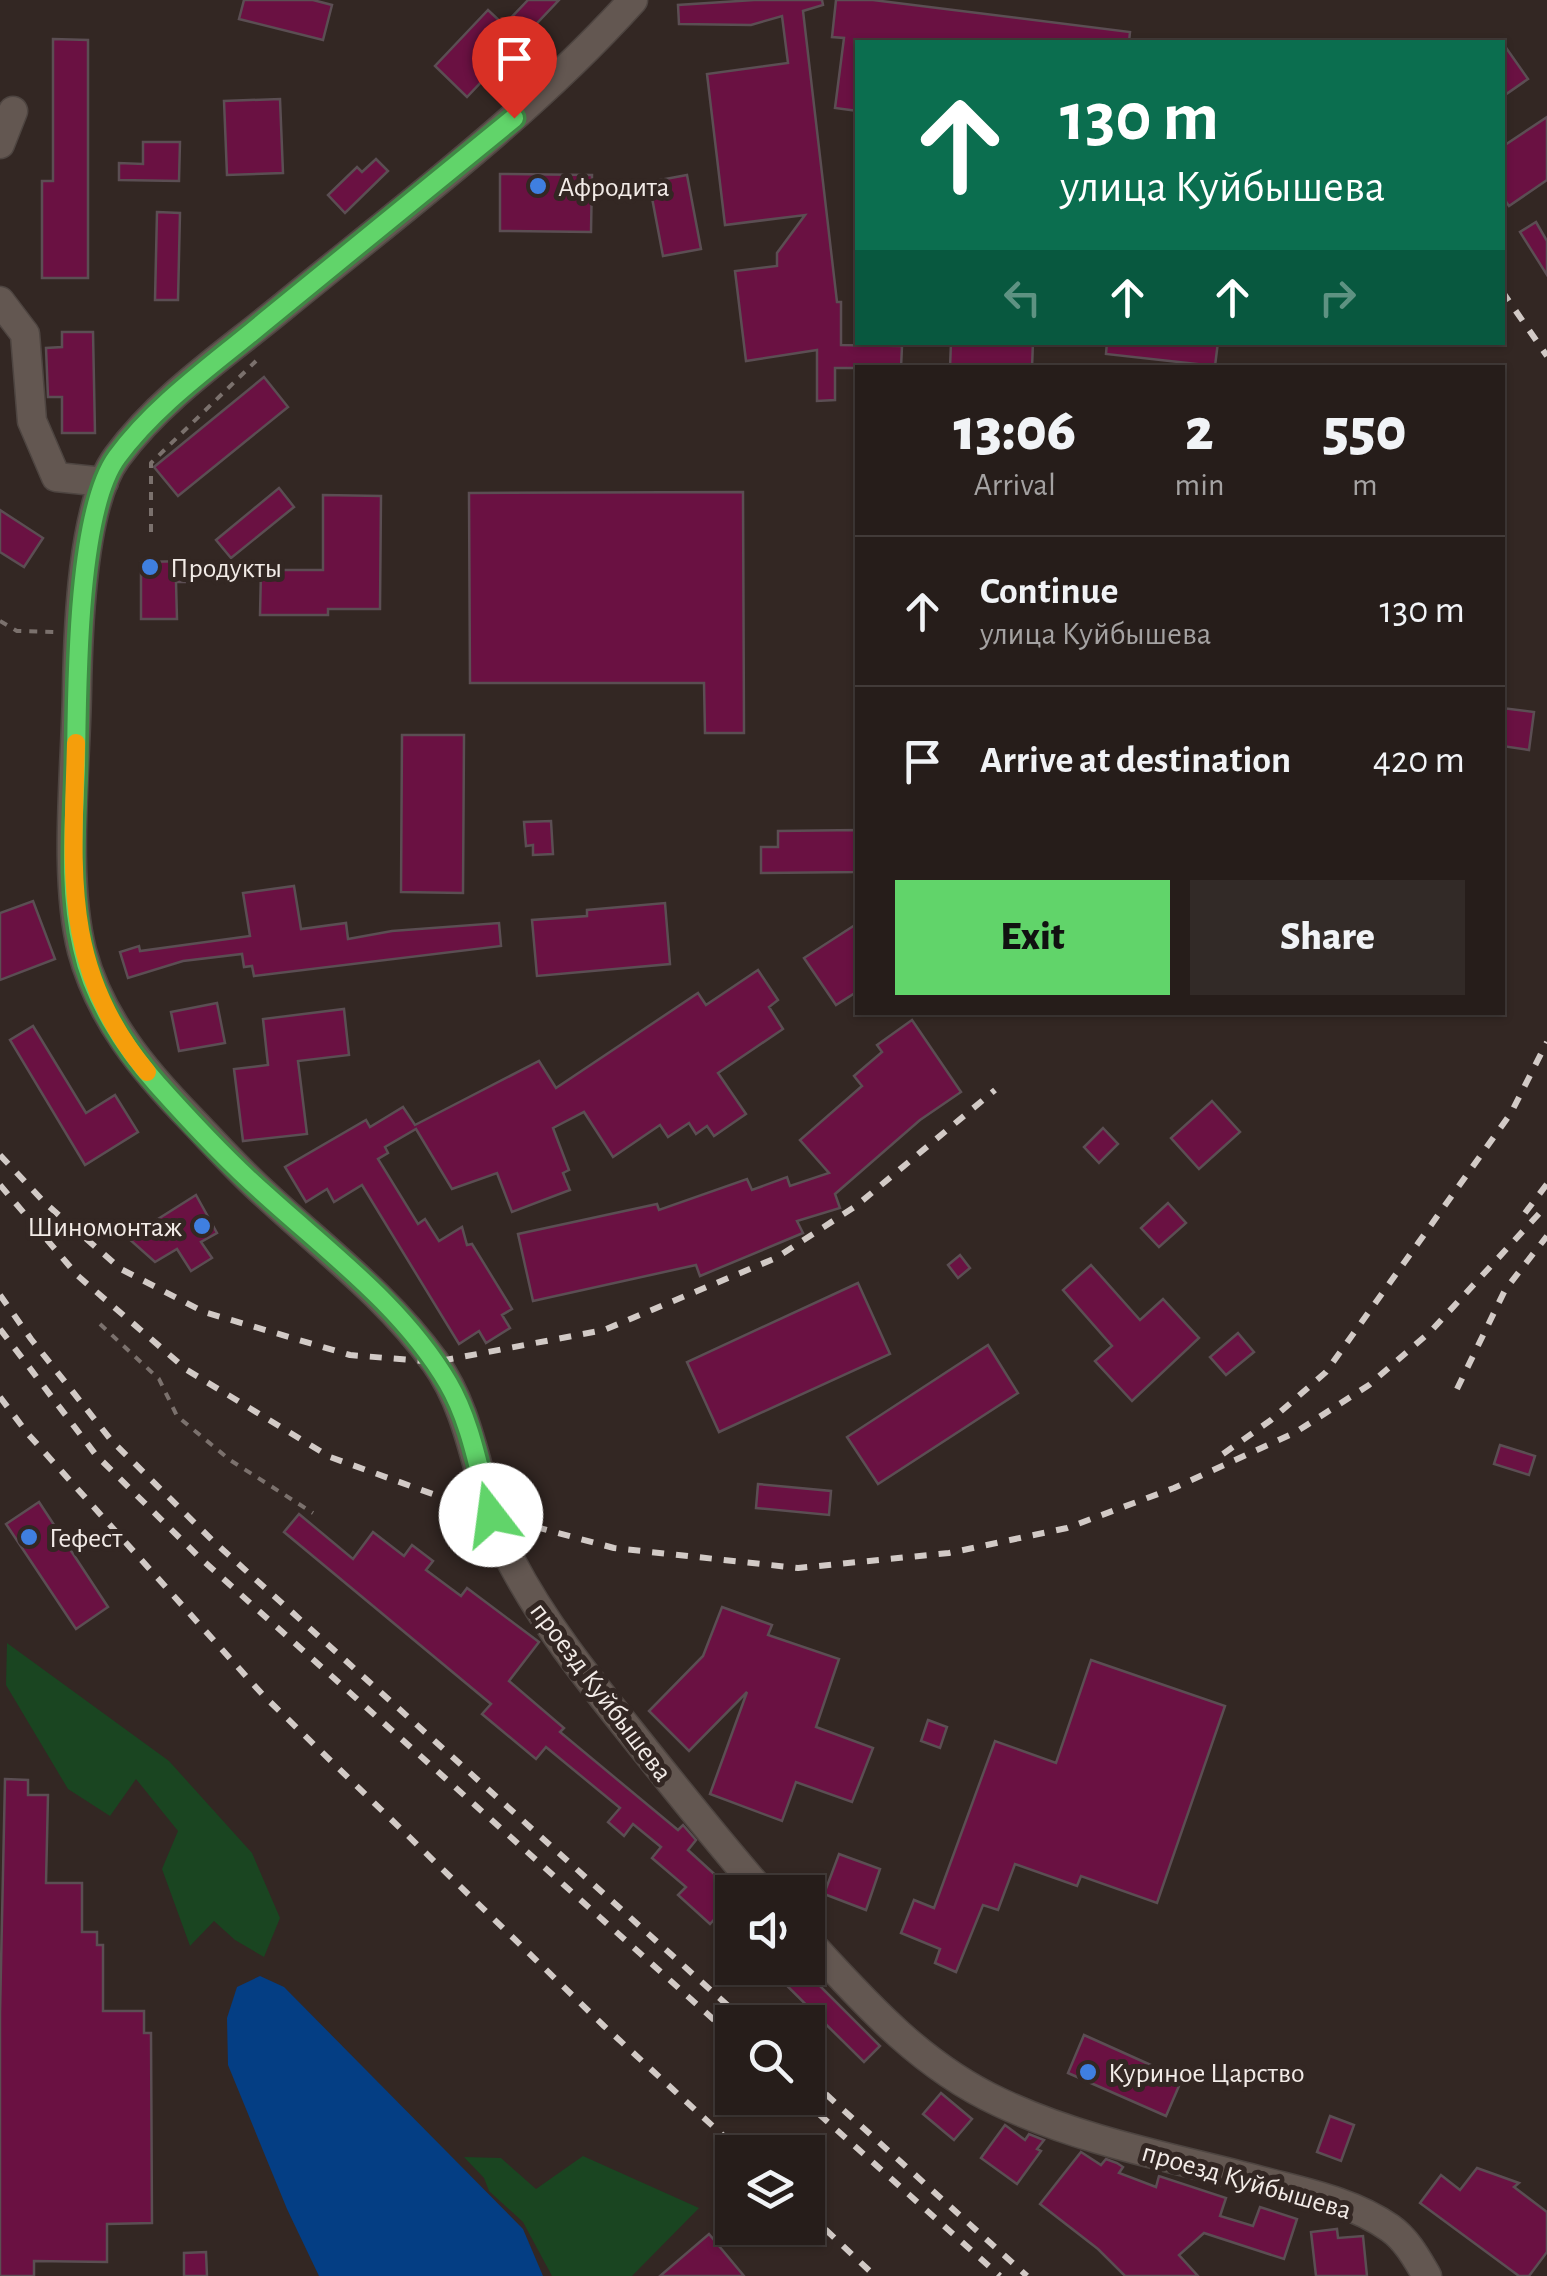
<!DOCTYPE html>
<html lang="en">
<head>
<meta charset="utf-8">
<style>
  body { margin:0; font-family:"Alegreya Sans",sans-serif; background:#322a27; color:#f1f3f6; height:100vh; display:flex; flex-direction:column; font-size:38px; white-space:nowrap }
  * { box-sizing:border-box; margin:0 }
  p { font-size:32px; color:#a4a2a2 }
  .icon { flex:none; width:55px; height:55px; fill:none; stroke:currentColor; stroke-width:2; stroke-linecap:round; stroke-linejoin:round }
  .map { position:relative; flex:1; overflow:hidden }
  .panel { position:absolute; left:855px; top:365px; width:650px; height:650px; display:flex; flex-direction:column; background:#261d1a; border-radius:0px; box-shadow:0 2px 8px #0004,0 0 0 2px #423b39 }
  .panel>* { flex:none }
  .banner { position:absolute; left:855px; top:40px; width:650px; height:305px; border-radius:0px; box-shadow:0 2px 8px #0004,0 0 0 2px #423b39; background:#0b6e4f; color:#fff; overflow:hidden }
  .controls { position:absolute; left:715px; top:1875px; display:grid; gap:20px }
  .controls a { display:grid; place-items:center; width:110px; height:110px; border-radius:0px; background:#261d1a; box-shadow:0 2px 8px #0004,0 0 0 2px #423b39; font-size:50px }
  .pin { position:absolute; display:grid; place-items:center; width:85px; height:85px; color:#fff; margin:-102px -42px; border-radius:50% 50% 50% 0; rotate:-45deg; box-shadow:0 0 10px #0007 }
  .pin .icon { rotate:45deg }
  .me { position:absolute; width:110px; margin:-55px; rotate:345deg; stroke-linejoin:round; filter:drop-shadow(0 0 8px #0008) }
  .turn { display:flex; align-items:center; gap:35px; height:210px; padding:0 40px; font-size:45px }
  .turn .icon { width:130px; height:130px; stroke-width:2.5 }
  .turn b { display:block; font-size:70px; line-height:85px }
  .lanes { display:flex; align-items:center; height:95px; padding:0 40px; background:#0003; justify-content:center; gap:50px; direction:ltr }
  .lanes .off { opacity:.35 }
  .eta { display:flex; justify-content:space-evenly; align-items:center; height:170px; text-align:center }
  .eta b { font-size:60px; font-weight:800; line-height:70px }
  .cta { display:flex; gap:20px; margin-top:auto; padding:20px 40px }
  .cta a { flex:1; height:115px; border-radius:0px; background:#61d46a; color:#111; font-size:40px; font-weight:800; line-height:115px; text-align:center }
  .cta a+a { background:#322a27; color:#f1f3f6 }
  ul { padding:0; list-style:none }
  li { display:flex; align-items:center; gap:30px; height:150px; padding:0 40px; border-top:2px solid #423b39 }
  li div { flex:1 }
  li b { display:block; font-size:38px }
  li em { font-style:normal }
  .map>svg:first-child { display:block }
</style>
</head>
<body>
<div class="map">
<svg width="1547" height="2276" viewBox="0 0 1547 2276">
  <rect width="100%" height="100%" fill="#332723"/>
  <g fill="#1a4521">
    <path d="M 7,1643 L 169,1761 L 252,1853 L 280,1918 L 264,1957 L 235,1940 L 214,1921 L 190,1946 L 162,1869 L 178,1831 L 136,1779 L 110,1816 L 68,1789 L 6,1685 Z"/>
    <path d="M 583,2156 L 699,2208 L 632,2276 L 552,2276 L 523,2222 L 489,2191 L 484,2178 L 464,2157 L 501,2158 L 536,2189 Z"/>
  </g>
  <path fill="#043e84" d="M 260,1976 L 284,1987 L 523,2229 L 543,2276 L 319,2276 L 287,2209 L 228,2065 L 227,2018 L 237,1987 Z"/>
  <g fill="#6a1142" stroke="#5b4e53" stroke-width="2.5">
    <path d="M 244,0 L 313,0 L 332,5 L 323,40 L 239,19 Z"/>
    <path d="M 528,0 L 559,0 L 467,97 L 435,66 L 488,10 L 504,25 Z"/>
    <path d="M 754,0 L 822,0 L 823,5 L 803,11 L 837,302 L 841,302 L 841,345 L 902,346 L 901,368 L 835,368 L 835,400 L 817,401 L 817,350 L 746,361 L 735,271 L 777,266 L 777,253 L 805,215 L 725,225 L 707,74 L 788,63 L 782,16 L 751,25 L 679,24 L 678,5 Z"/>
    <path d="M 836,0 L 873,0 L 1130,32 L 1129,42 L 858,40 L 858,111 L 835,108 L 844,38 L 832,37 Z"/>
    <path d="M 53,39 L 88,40 L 88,278 L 42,278 L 42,181 L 53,181 Z"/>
    <path d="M 1502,42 L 1528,79 L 1502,97 Z"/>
    <path d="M 280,99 L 283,173 L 227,175 L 224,101 Z"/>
    <path d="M 1547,117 L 1547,180 L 1509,206 L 1502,196 L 1502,147 Z"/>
    <path d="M 143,142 L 180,142 L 179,181 L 119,180 L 119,163 L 143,164 Z"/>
    <path d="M 376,159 L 388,171 L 345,213 L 328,195 L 357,167 L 362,172 Z"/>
    <path d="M 500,174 L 592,175 L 591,232 L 500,231 Z"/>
    <path d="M 687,175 L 701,249 L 663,256 L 649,182 Z"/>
    <path d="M 157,212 L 180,213 L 178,300 L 155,300 Z"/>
    <path d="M 1536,222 L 1547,241 L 1547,275 L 1520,232 Z"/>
    <path d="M 62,332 L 93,332 L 95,433 L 62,433 L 62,397 L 48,397 L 46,348 L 62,347 Z"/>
    <path d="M 951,342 L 1033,342 L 1032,368 L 950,368 Z"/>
    <path d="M 1107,342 L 1218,342 L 1215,366 L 1106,354 Z"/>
    <path d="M 264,377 L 288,407 L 178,496 L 154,467 Z"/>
    <path d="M 279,488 L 294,507 L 231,558 L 216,540 Z"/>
    <path d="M 743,492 L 744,733 L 705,733 L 704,683 L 470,683 L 469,493 Z"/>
    <path d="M 323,495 L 381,496 L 380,609 L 328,609 L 328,615 L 260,615 L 261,570 L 323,570 Z"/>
    <path d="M 0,510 L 43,538 L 24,567 L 0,552 Z"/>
    <path d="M 189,561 L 190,582 L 176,582 L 177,619 L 141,619 L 141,562 Z"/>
    <path d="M 1502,708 L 1534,712 L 1529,750 L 1502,746 Z"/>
    <path d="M 402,735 L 464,735 L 463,893 L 401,892 Z"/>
    <path d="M 551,821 L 553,854 L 533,855 L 533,845 L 526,846 L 524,822 Z"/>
    <path d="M 858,830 L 858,872 L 761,873 L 761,847 L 778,847 L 778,831 Z"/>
    <path d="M 294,886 L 301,929 L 346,923 L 348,939 L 392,931 L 499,923 L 501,946 L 254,976 L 252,966 L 244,967 L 242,954 L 183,961 L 128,978 L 120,952 L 139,946 L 140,951 L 250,936 L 243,893 Z"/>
    <path d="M 33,901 L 55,959 L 0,980 L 0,913 Z"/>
    <path d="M 665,903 L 670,964 L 537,976 L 532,920 L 587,916 L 587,910 Z"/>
    <path d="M 858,923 L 858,991 L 836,1005 L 804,958 Z"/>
    <path d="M 758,970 L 778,1000 L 769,1007 L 783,1029 L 718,1073 L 746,1114 L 714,1136 L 707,1126 L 696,1134 L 689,1123 L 668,1137 L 660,1125 L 613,1157 L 584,1112 L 553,1128 L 569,1170 L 563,1173 L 570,1190 L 512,1212 L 497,1173 L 452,1189 L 416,1129 L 385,1147 L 388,1153 L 378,1159 L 418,1224 L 425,1219 L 439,1241 L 462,1227 L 467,1245 L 472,1244 L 512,1309 L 502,1315 L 510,1328 L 486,1343 L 479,1331 L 459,1344 L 362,1185 L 334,1202 L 327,1189 L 306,1202 L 285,1167 L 366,1120 L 370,1127 L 403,1107 L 415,1125 L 539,1061 L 556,1088 L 698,993 L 706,1005 Z"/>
    <path d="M 217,1003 L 225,1043 L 179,1051 L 171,1012 Z"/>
    <path d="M 344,1009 L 349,1055 L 298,1061 L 307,1134 L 243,1141 L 234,1069 L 268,1065 L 263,1019 Z"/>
    <path d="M 912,1020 L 961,1092 L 920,1120 L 835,1194 L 840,1208 L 797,1221 L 803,1233 L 700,1276 L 696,1265 L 533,1301 L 518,1234 L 657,1204 L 659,1210 L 747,1179 L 752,1190 L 787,1177 L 790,1186 L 829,1173 L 800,1140 L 862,1086 L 854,1076 L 882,1052 L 877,1045 Z"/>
    <path d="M 33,1026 L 86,1113 L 115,1095 L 138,1132 L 85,1165 L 10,1040 Z"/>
    <path d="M 1212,1101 L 1240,1132 L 1199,1169 L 1171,1138 Z"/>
    <path d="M 1103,1128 L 1118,1144 L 1099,1163 L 1084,1147 Z"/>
    <path d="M 196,1195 L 217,1233 L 201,1242 L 212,1258 L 191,1271 L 177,1249 L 155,1262 L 128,1238 Z"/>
    <path d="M 1168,1203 L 1186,1223 L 1159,1247 L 1141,1228 Z"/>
    <path d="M 960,1255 L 970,1268 L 958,1278 L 948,1265 Z"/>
    <path d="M 1091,1265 L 1140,1320 L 1163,1299 L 1199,1338 L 1132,1401 L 1095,1361 L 1112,1346 L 1063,1290 Z"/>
    <path d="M 858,1283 L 890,1354 L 719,1432 L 687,1362 Z"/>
    <path d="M 1238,1333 L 1254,1352 L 1226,1375 L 1210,1357 Z"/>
    <path d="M 988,1345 L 1018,1393 L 878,1484 L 847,1437 Z"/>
    <path d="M 1500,1445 L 1535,1456 L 1529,1475 L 1494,1464 Z"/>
    <path d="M 758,1484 L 831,1491 L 829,1515 L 756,1508 Z"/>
    <path d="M 39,1502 L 108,1607 L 76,1629 L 6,1524 Z"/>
    <path d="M 299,1514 L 353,1559 L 373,1532 L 404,1556 L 412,1545 L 433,1561 L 426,1570 L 461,1596 L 467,1588 L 539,1642 L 509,1681 L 564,1728 L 560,1732 L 678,1830 L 683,1825 L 696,1840 L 688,1850 L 734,1892 L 732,1900 L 710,1924 L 678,1895 L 686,1887 L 652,1858 L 661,1847 L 633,1824 L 624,1836 L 608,1822 L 620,1808 L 546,1747 L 536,1759 L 482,1714 L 491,1704 L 284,1532 Z"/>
    <path d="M 722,1607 L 772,1625 L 768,1635 L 839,1659 L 816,1727 L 873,1748 L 852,1802 L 796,1782 L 782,1821 L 710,1794 L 747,1692 L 689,1751 L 649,1711 L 703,1656 Z"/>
    <path d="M 1091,1660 L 1225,1706 L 1157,1903 L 1081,1876 L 1077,1886 L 1015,1864 L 998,1910 L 983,1905 L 956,1972 L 935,1963 L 940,1949 L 901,1933 L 914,1900 L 934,1908 L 995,1741 L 1056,1763 Z"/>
    <path d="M 928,1720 L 947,1727 L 940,1748 L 921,1741 Z"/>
    <path d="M 5,1779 L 28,1780 L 28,1795 L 48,1795 L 46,1883 L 82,1883 L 82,1932 L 97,1932 L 97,1945 L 103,1945 L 103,2011 L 144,2011 L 144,2033 L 151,2033 L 152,2223 L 107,2224 L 107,2262 L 34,2261 L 34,2276 L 0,2276 L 0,2013 Z"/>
    <path d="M 839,1854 L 880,1869 L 866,1910 L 824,1894 Z"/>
    <path d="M 769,1968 L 802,1968 L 880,2046 L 864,2062 Z"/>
    <path d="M 1084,2035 L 1182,2079 L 1166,2116 L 1068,2073 Z"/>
    <path d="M 941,2093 L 972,2119 L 954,2140 L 923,2114 Z"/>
    <path d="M 1330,2116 L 1354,2125 L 1341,2161 L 1317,2152 Z"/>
    <path d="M 1005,2125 L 1025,2140 L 1029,2134 L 1044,2140 L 1037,2149 L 1041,2151 L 1017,2184 L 981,2158 Z"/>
    <path d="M 1081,2152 L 1101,2165 L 1106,2159 L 1117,2163 L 1123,2167 L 1119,2173 L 1156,2187 L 1159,2176 L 1226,2198 L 1220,2216 L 1253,2226 L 1260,2207 L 1297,2219 L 1284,2259 L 1204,2233 L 1179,2255 L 1198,2276 L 1125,2276 L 1098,2249 L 1040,2204 Z"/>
    <path d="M 1477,2168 L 1519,2183 L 1514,2187 L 1547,2212 L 1547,2252 L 1529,2276 L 1519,2276 L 1420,2203 L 1441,2175 L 1460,2190 Z"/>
    <path d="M 1337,2229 L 1338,2238 L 1363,2236 L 1367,2276 L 1316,2276 L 1311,2232 Z"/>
    <path d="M 709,2234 L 744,2276 L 660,2276 Z"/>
    <path d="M 206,2252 L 207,2276 L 184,2276 L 184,2253 Z"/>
  </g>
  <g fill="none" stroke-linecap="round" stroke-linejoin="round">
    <defs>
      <g id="minor">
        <path d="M 633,0 C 529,115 404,208 284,306 C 227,353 161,397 117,457 C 82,504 78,630 77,690 C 76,767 63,877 82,951 C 100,1018 143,1070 191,1119 C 215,1144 239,1171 266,1195 C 324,1249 388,1297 435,1362 C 477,1420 477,1498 511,1561 C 546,1628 594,1686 641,1745 C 681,1795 720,1844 762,1892"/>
        <path d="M 0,144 L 13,111"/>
        <path d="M 0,301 L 25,334 L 32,421 L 56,477 L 104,482"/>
        <path d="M 808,1941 C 865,2003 921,2066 999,2102 C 1079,2140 1169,2157 1254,2179 C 1301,2192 1350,2200 1390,2228 C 1407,2240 1417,2259 1427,2276"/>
      </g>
    </defs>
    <use href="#minor" stroke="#4e4541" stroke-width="31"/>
    <g stroke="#7b716d" stroke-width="4" stroke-dasharray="8 8" stroke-linecap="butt">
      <path d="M 151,532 L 151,463 L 256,361"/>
      <path d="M 0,621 L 17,631 L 57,632"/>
      <path d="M 100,1324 L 159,1379 L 177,1416 L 230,1460 L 313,1513"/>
    </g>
    <use href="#minor" stroke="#635751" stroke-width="28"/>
    <g stroke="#d2cac6" stroke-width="6" stroke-dasharray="12 12" stroke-linecap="butt">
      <path d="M 1502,291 L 1547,356"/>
      <path d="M 0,1155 L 45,1203 L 121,1269 L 204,1312 L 350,1355 L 435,1362 L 604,1330 L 776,1258 L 856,1206 L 995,1090"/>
      <path d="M 0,1185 L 78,1276 L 187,1370 L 330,1457 L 491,1515 L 614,1548 L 798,1568 L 949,1553 L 1067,1528 L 1174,1488 L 1296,1432 L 1369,1385 L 1431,1331 L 1547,1205"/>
      <path d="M 1525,1213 L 1547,1184"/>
      <path d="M 0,1295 L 31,1339 L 111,1440 L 212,1540 L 746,2022"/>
      <path d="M 0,1329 L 96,1455 L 199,1557 L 732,2036"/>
      <path d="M 1457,1389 L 1505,1290 L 1547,1236"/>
      <path d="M 0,1397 L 28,1434 L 263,1695 L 604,2026 L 741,2152"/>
      <path d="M 1223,1454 L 1271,1420 L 1326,1372 L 1511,1113 L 1547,1042"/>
      <path d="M 808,2078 L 1027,2276"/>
      <path d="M 801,2098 L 1000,2276"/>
      <path d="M 808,2213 L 875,2276"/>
    </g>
  </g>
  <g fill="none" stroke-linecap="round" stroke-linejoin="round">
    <defs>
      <path id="route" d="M 491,1515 C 479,1472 471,1422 448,1383 C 404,1308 330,1253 267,1196 C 228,1162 191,1122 157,1084 C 123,1046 93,998 82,948 C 68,889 74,826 76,765 C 77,693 76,513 117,457 C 156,404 214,364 264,322 C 347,254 431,186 514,118"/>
    </defs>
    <use href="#route" stroke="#3f8a45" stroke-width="25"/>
    <use href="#route" stroke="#61d46a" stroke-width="18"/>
    <path stroke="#f59e0b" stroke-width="18" d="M 76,743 C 73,869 60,968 147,1072"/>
  </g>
  <g fill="#3f7fe0" stroke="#332723" stroke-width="4">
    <circle cx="538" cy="186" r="10"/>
    <circle cx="150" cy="567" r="10"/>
    <circle cx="202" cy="1226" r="10"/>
    <circle cx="29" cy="1537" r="10"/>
    <circle cx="1088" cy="2072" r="10"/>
  </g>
  <g text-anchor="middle" stroke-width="10" stroke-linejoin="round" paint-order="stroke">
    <g font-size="28" fill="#f2ebe7" stroke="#332723" text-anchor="start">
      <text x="558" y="196">Афродита</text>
      <text x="170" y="577">Продукты</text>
      <text x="182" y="1236" text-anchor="end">Шиномонтаж</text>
      <text x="49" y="1547">Гефест</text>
      <text x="1108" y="2082">Куриное Царство</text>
    </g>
    <g font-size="28" fill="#f2ebe7" stroke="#332723">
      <text transform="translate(602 1691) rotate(53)" y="10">проезд Куйбышева</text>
      <text transform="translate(1247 2180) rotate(16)" y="10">проезд Куйбышева</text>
    </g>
  </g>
</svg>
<div class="controls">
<a><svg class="icon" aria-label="sound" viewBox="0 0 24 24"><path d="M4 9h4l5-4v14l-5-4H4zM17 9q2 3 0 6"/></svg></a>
<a><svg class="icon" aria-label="search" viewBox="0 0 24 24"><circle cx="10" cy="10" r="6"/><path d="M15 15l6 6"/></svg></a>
<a><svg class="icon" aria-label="layers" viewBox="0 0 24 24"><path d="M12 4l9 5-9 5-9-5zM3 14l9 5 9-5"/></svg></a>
</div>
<div class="pin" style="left:514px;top:118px;background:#d93025"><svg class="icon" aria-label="arrive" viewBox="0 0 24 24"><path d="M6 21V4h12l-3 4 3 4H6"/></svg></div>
<svg class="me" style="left:491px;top:1515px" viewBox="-20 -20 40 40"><circle r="19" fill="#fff"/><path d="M0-13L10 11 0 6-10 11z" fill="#61d46a"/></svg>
<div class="banner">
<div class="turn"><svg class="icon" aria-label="ahead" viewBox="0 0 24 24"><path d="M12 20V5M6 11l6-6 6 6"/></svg><div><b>130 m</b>улица Куйбышева</div></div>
<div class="lanes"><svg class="icon off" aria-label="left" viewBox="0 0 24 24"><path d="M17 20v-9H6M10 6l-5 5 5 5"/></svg><svg class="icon" aria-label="ahead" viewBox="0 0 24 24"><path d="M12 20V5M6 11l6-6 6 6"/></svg><svg class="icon" aria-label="ahead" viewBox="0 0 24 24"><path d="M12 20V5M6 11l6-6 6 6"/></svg><svg class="icon off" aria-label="right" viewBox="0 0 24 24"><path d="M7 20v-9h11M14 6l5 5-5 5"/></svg></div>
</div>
<section class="panel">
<div class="eta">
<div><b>13:06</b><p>Arrival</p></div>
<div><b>2</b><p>min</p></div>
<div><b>550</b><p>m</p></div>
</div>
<ul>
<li><svg class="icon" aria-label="ahead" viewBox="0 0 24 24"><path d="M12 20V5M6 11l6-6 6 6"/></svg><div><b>Continue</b><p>улица Куйбышева</p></div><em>130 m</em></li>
<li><svg class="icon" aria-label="arrive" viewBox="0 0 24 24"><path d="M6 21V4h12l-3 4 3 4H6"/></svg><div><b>Arrive at destination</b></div><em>420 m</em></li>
</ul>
<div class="cta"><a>Exit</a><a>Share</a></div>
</section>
</div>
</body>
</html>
